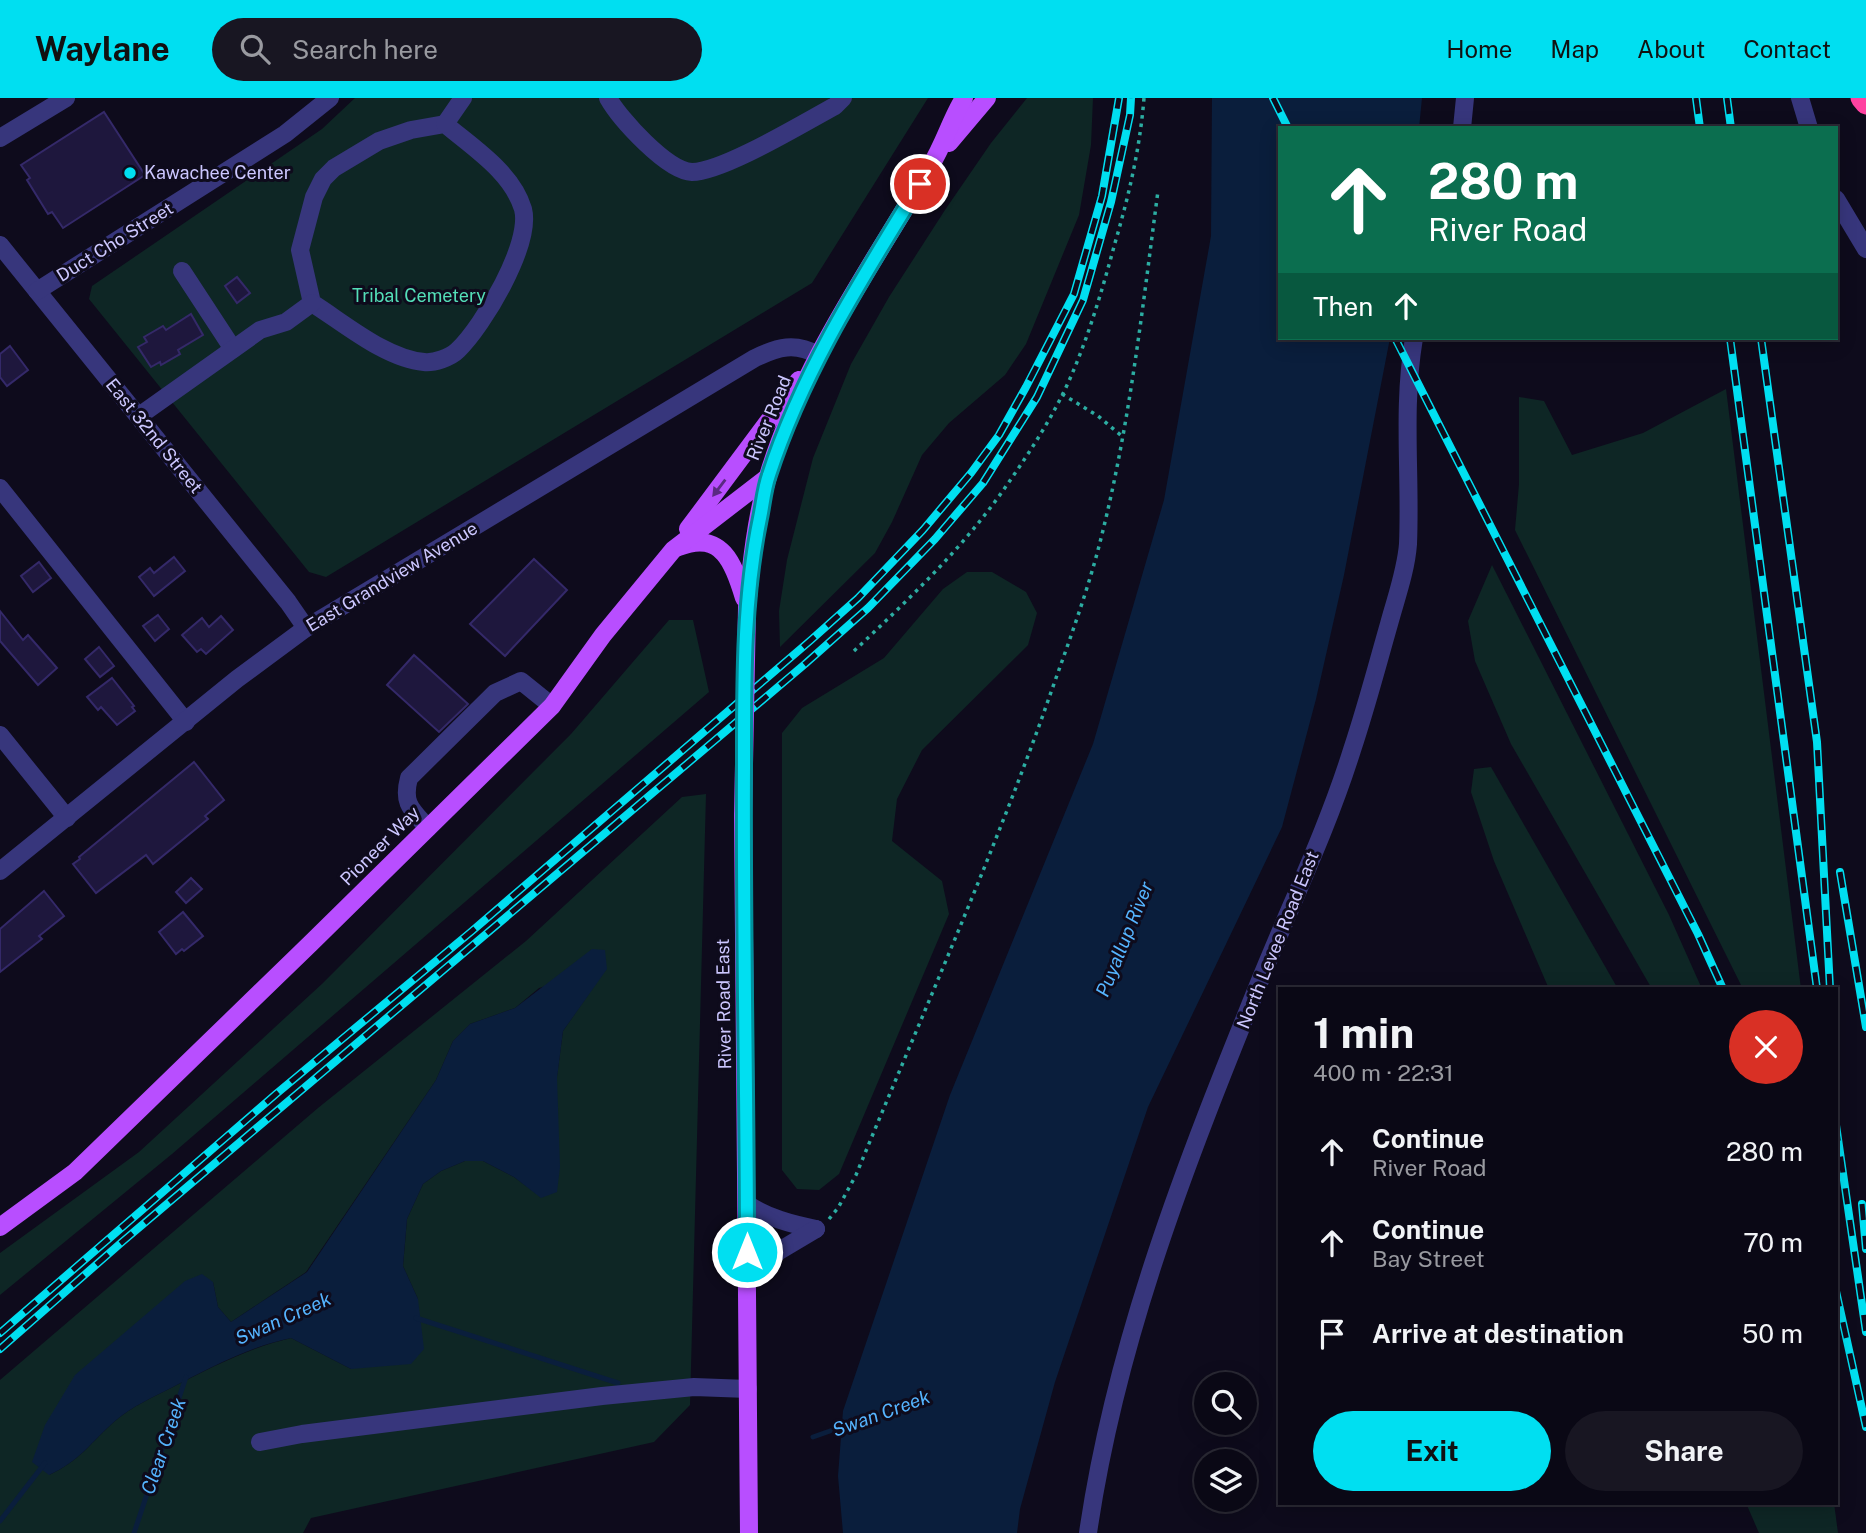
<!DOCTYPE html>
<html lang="en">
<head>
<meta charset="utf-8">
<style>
  body { margin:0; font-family:"Public Sans",sans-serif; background:#181622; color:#f1f3f6; height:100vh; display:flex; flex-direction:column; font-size:26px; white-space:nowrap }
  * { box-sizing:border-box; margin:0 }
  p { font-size:23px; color:#999aa0 }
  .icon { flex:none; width:38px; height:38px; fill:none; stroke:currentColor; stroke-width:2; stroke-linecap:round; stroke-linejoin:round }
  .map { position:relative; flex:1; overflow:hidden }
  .side { position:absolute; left:1278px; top:889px; width:560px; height:518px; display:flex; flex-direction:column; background:#0a0815; border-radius:0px; box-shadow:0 4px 18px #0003,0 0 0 2px #2a2934 }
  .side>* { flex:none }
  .top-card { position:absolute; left:1278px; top:28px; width:560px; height:214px; border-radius:0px; box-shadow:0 4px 18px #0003,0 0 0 2px #2a2934; background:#0b6e4f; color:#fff; overflow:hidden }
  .controls { position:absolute; left:1194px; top:1274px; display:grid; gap:14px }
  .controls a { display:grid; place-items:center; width:63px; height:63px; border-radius:50%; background:#0a0815; box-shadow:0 4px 18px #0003,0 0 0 2px #2a2934; font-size:35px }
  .pin { position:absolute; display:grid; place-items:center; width:60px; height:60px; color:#fff; margin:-30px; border:4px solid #fff; border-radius:50%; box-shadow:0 2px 7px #0007 }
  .me { position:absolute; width:77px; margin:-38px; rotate:0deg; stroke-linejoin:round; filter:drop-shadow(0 0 5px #0008) }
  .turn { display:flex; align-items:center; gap:24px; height:147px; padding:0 35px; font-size:32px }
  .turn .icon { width:91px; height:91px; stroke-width:2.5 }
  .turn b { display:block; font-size:49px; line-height:60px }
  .then { display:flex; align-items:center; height:66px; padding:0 35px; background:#0003; gap:14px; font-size:26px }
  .round { display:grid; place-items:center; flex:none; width:74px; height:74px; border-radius:37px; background:#181622 }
  .headline { display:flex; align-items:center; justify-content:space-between; height:119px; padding:0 35px }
  h1 { font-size:42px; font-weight:700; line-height:52px }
  .button { display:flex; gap:14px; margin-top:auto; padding:14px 35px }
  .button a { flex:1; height:80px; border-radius:42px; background:#00dff1; color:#111; font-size:28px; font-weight:700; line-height:80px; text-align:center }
  .button a+a { background:#181622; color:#f1f3f6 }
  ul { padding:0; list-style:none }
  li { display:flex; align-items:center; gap:21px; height:91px; padding:0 35px }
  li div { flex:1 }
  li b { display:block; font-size:26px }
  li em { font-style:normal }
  header { display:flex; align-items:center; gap:42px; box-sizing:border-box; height:98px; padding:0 35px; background:#00dff1; color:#111 }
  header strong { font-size:33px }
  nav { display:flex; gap:38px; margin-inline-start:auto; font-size:24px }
  .search { width:490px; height:63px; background:#181622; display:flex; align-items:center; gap:18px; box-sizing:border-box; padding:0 24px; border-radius:38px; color:#999aa0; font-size:26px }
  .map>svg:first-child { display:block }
</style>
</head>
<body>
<header>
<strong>Waylane</strong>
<div class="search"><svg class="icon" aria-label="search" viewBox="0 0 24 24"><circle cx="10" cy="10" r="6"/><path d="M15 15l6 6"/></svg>Search here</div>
<nav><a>Home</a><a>Map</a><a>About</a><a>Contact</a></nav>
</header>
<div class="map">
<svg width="1866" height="1435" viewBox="0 0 1866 1435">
  <rect width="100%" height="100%" fill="#0e0b1c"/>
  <g fill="#0e2625" fill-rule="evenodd">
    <path d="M 355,0 L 928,0 L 812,185 L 326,479 L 309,474 L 89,201 L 92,188 L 322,31 Z"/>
    <path d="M 1027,0 L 1093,0 L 1091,47 L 1079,117 L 1026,246 L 1005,277 L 949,325 L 922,357 L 892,424 L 875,455 L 780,549 L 779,513 L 787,462 L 813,360 L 851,266 L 889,199 L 945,112 L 991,45 Z"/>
    <path d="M 1726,291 L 1801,891 L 1743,891 L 1515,432 L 1519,386 L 1519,299 L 1544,303 L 1572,357 L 1643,335 Z"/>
    <path d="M 1492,467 L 1669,817 L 1702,891 L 1652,891 L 1511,646 L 1475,563 L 1468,523 Z"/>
    <path d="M 967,474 L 992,474 L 1026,494 L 1037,515 L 1028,547 L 922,652 L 897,701 L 892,743 L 942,783 L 949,816 L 839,1076 L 819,1092 L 797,1091 L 782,1072 L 782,635 L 802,610 L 884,560 L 943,491 Z"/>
    <path d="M 669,522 L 693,522 L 709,594 L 172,1056 L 0,1197 L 0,1155 L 139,1054 L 323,885 L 571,636 Z"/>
    <path d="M 1491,669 L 1618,891 L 1549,891 L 1494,763 L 1471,694 L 1474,671 Z"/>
    <path d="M 706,696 L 690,1307 L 654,1344 L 311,1420 L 303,1435 L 0,1435 L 0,1282 L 318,1010 L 526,843 L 682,699 ZM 606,871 L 563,933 L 541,1099 L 514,1079 L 483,1063 L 465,1063 L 441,1073 L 423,1086 L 407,1121 L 403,1168 L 418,1201 L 351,1271 L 291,1240 C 248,1250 210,1270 171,1290 C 153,1299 131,1309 115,1323 C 91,1344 80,1363 49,1377 L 213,1184 L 218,1209 L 231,1224 L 306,1174 L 436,982 L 453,943 L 470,926 L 515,910 L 539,890 Z"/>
    <path d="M 1746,1405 L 1834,1405 L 1838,1435 L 1759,1435 Z"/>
  </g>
  <g fill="#0a1e3c">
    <path d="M 1212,0 L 1422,0 L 1419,30 L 1279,30 L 1279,240 L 1390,240 L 1344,477 L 1316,601 L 1282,729 L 1148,1009 L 1055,1284 L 1020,1411 L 1017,1435 L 843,1435 L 838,1378 L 843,1313 L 950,997 L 1093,646 L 1164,402 L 1211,138 Z"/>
    <path d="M 592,851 L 605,852 L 607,871 L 563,933 L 557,980 L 560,1069 L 557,1094 L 541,1100 L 514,1079 L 483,1063 L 465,1063 L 441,1073 L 423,1086 L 407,1121 L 403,1168 L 418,1201 L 424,1251 L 411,1266 L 351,1271 L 291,1240 C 248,1249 210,1270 171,1290 C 153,1299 131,1309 115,1323 C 91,1344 80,1363 49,1377 L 32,1364 L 45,1327 L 75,1277 L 185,1183 L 202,1176 L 213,1184 L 218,1209 L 231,1224 L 307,1174 L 436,982 L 453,943 L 470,926 L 515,910 Z"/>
  </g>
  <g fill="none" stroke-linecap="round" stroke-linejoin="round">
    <g stroke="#0a1e3c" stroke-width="5">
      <path d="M 416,1220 L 618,1285"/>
      <path d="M 813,1339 L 847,1327"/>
      <path d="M 0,1423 L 45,1365"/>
      <path d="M 134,1435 L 186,1279"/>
    </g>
  </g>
  <g fill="#1e173d" stroke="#342969" stroke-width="2">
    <path d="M 104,14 L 145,77 L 63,130 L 52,114 L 48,116 L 27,82 L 30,80 L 21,67 Z"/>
    <path d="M 237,179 L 250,195 L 237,205 L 225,188 Z"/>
    <path d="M 191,216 L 203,237 L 178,252 L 180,256 L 161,267 L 160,264 L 151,269 L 138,249 L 147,244 L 144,239 L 163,228 L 166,232 Z"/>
    <path d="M 10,248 L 28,272 L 7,288 L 0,279 L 0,256 Z"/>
    <path d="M 174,459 L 185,473 L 154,498 L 139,479 L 150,470 L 154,475 Z"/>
    <path d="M 534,461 L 567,492 L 505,558 L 470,526 Z"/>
    <path d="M 39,464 L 51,480 L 33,494 L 21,478 Z"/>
    <path d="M 0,513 L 23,542 L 28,537 L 57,570 L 38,587 L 0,543 Z"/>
    <path d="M 158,517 L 169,531 L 155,543 L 143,528 Z"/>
    <path d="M 221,518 L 233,532 L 206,556 L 201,551 L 197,554 L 182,537 L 202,520 L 209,529 Z"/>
    <path d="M 99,549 L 114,568 L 100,579 L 85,561 Z"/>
    <path d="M 414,557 L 468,606 L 439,634 L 387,587 Z"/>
    <path d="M 112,580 L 134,608 L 132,609 L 135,613 L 117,627 L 101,609 L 98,612 L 87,599 Z"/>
    <path d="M 194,664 L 224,702 L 205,718 L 208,721 L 153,766 L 146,757 L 96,795 L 73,766 L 80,761 L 79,759 Z"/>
    <path d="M 191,780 L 202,791 L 186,805 L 176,794 Z"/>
    <path d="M 44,793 L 64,818 L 39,838 L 42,841 L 0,874 L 0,831 Z"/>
    <path d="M 183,814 L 203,838 L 184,853 L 182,851 L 176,856 L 159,834 Z"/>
  </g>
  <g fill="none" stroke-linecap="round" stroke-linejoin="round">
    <g stroke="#2cada2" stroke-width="3.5" stroke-dasharray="3.5 5" stroke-linecap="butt">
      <path d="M 1062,296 L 1098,318 L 1123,339"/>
      <path d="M 854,553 C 907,503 960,453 1002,394 C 1028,357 1054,318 1072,276 C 1090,234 1103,189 1115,145 C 1129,97 1140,50 1144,0"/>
      <path d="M 829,1121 L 838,1110 L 856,1077 C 919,924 987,772 1043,617 C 1062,562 1083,508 1098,452 C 1129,334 1142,213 1158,93"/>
    </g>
    <g stroke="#37367c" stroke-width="18">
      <path d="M 608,0 C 620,21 667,73 692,74 C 723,74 805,24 835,8 L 843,0"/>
      <path d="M 1800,0 L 1809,30"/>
      <path d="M 445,26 C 472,49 512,74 523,111 C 532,146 483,228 458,252 C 450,260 434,265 424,264 C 386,261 344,225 312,205 L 300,152 L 314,99 L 323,81 L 334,70 L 379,43 L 411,32 Z"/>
      <path d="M 445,26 L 463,0"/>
      <path d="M 1462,30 L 1465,0"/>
      <path d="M 0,40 L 66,0"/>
      <path d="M 1836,101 L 1866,151"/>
      <path d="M 0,147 L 288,504 L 306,530"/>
      <path d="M 182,173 L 233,251"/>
      <path d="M 37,193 L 285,36 L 330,0"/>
      <path d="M 139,318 L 260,232 L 286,224 L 312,205"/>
      <path d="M 0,390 L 186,624"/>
      <path d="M 0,637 L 67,720"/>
      <path d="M 428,730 C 412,712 402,706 409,680 L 495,595 L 521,583 L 552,608"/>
      <path d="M 0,773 L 237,581 L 306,530 L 755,260 C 778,249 795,244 818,257"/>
      <path d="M 747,1106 C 768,1120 791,1126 816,1131"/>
      <path d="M 747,1179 L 779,1153 L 816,1131"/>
      <path d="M 260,1344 L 302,1336 L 602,1298 L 694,1289 L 748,1291"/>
      <path d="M 1088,1435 C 1116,1242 1186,1065 1259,885 C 1290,808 1327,732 1352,652 C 1366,610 1377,568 1389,526 C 1396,500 1406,473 1408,446 C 1411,376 1402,311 1414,240"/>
    </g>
    <g stroke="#b84eff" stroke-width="18">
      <path d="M 949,45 L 987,0"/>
      <path d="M 688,431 L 799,282"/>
      <path d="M 679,449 C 722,432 734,466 744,500"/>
      <path d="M 747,510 C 751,466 756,420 768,378 C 802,265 872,168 931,67 C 944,46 951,21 964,0"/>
      <path d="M 743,718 L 749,1435"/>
      <path d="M 0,1129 L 75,1074 L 310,846 L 552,608 L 603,537 L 673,452 L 768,379"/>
    </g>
    <path stroke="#ff42a1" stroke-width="21" d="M 1861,0 L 1866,6"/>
    <defs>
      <g id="rail">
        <path d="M 1273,0 L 1288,30"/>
        <path d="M 1696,0 L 1700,30"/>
        <path d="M 1727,0 L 1731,30"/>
        <path d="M 1395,240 L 1698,836 L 1723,891"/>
        <path d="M 1730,240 L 1817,891"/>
        <path d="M 1761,240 L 1817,644 L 1830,891"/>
        <path d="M 1840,774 L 1866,929"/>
        <path d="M 1836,1027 L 1866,1234"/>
        <path d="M 1862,1106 L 1866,1151"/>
        <path d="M 1836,1193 L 1866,1329"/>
        <path d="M 0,1235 L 276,996 L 472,833 L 811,542 L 858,500 L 923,432 L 971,375 L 999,337 L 1026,289 L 1074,196 L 1102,98 L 1119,0"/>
        <path d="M 0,1251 L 122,1144 L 805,566 L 868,510 L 935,441 L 983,385 L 1037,299 L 1083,202 L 1111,104 L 1130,17 L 1131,0"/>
      </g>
    </defs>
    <use href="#rail" stroke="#00dff1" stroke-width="8"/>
    <use href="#rail" stroke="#0e0b1c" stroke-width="5" stroke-dasharray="16" stroke-linecap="butt"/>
    <path stroke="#b84eff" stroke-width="18" d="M 743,718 L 747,510"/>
  </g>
  <defs><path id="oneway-solid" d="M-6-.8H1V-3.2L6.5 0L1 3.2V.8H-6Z" transform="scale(1.75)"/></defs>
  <use fill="#5a2982" href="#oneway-solid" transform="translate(719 390) rotate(127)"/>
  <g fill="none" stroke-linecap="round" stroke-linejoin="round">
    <defs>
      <path id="route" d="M 747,1154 C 747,993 743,831 744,670 C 744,586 743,502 760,420 C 763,406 764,391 769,377 C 803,272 863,179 920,86"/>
    </defs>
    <use href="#route" stroke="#00919d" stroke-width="18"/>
    <use href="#route" stroke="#00dff1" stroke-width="12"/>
  </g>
  <circle fill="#00dff1" stroke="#0e0b1c" stroke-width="2.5" cx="130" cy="75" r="7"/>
  <g text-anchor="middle" stroke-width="6" stroke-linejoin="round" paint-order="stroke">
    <g font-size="18" fill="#ccc7ff" stroke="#0e0b1c" text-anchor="start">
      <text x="144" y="81">Kawachee Center</text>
    </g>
    <g font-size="18" fill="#ccc7ff" stroke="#0e0b1c">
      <text transform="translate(115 144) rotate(-32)" y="6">Duct Cho Street</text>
      <text transform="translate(769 320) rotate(-68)" y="6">River Road</text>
      <text transform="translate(154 338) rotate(51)" y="6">East 32nd Street</text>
      <text transform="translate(392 479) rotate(-31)" y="6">East Grandview Avenue</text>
      <text transform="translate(380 748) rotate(-45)" y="6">Pioneer Way</text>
      <text transform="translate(1278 842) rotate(-68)" y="6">North Levee Road East</text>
      <text transform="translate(724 906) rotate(-91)" y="6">River Road East</text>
    </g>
    <g font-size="18" fill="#54deb8" stroke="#0e0b1c">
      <text x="419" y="204">Tribal Cemetery</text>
    </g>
    <g font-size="19" font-style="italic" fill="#55b4ff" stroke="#0e0b1c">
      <text transform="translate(1124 841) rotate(-68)" y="7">Puyallup River</text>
      <text transform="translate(283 1220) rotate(-24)" y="7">Swan Creek</text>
      <text transform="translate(881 1315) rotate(-20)" y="7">Swan Creek</text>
      <text transform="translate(163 1348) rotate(-71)" y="7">Clear Creek</text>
    </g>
  </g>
</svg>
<div class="controls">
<a><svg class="icon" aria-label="search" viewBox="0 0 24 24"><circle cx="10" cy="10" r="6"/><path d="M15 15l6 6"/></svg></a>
<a><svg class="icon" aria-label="layers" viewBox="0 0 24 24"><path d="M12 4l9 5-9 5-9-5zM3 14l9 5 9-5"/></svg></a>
</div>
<div class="pin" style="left:920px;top:86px;background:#d93025"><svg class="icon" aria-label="arrive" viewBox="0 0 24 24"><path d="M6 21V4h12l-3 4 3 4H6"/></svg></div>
<svg class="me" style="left:747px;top:1154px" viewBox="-20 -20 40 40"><circle r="17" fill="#00dff1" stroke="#fff" stroke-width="3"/><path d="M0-11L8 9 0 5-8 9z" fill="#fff"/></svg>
<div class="top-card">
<div class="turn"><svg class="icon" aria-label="ahead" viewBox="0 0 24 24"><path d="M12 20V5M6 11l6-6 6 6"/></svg><div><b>280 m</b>River Road</div></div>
<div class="then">Then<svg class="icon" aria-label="ahead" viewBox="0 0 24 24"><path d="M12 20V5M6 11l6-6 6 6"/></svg></div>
</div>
<section class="side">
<div class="headline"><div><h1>1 min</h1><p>400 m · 22:31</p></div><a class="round" style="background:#d93025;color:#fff"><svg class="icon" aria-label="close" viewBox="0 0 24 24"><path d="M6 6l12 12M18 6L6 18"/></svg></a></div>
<ul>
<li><svg class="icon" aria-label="ahead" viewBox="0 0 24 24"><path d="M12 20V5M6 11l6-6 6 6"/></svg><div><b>Continue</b><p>River Road</p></div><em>280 m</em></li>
<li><svg class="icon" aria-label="ahead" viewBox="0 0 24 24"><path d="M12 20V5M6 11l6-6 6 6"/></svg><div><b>Continue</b><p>Bay Street</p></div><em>70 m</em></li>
<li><svg class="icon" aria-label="arrive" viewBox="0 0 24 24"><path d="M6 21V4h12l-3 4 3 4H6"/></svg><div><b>Arrive at destination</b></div><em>50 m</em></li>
</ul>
<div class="button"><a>Exit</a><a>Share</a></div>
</section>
</div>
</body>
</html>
